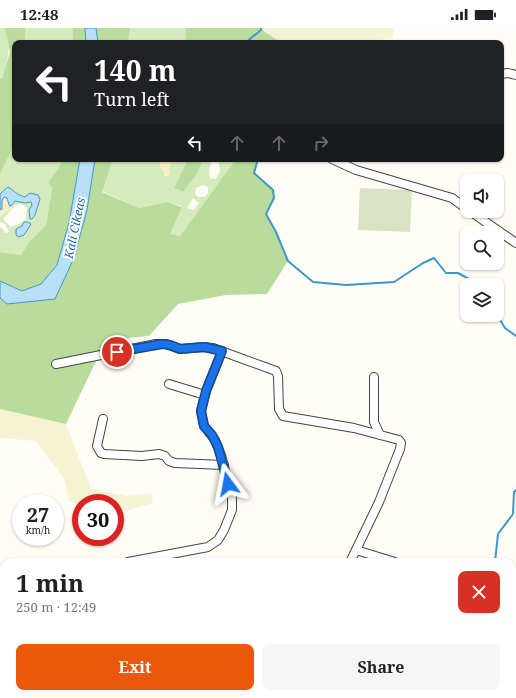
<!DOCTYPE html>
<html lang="en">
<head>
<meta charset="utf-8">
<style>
  body { margin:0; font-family:"Noto Serif",serif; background:#f6f6f6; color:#202124; height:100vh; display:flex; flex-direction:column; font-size:15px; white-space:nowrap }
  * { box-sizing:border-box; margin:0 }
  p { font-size:13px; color:#757577 }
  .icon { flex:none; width:22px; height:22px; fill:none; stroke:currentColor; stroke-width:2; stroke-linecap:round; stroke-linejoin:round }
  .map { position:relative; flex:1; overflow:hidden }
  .drawer { position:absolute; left:0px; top:530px; width:516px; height:140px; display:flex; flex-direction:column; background:#fff; border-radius:12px 12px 0 0; box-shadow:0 1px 3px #0004 }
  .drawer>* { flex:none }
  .hud { position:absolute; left:12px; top:12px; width:492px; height:122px; border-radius:8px; box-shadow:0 1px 3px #0004; background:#202124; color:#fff; overflow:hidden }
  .buttons { position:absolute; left:460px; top:146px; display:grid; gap:8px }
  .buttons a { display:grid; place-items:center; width:44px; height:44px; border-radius:8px; background:#fff; box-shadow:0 1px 3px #0004; font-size:20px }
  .speed { position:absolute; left:12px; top:466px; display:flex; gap:8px; font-size:20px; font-weight:700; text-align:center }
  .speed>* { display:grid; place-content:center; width:52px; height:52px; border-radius:50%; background:#fff; box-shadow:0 1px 3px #0004; line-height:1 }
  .speed small { font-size:10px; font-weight:400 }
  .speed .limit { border:6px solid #d22; background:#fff; color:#111 }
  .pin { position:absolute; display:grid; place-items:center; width:34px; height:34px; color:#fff; margin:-17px; border:2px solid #fff; border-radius:50%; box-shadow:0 1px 4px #0007 }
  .me { position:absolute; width:44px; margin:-22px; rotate:347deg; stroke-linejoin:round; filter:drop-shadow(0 0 3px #0008) }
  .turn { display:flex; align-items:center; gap:14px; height:84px; padding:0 16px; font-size:18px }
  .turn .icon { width:52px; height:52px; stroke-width:2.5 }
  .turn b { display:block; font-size:28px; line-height:34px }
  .lanes { display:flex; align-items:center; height:38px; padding:0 16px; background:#0003; justify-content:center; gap:20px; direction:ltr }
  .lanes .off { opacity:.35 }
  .round { display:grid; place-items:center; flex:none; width:42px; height:42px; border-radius:8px; background:#f6f6f6 }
  .headline { display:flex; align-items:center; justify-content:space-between; height:68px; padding:0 16px }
  h1 { font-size:24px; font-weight:700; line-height:30px }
  .button { display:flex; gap:8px; margin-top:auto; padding:8px 16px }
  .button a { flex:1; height:46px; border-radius:8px; background:#ea580c; color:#fff; font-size:16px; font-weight:700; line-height:46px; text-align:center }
  .button a+a { background:#f6f6f6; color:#202124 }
  .status { display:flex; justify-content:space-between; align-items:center; height:28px; padding:0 20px; background:#fff; direction:ltr }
  .status svg { height:11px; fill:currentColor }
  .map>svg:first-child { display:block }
</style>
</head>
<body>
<div class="status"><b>12:48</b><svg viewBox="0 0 49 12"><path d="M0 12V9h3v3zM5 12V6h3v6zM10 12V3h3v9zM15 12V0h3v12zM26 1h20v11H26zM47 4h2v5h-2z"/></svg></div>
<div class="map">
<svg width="516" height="670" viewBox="0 0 516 670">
  <rect width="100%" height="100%" fill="#fffdf5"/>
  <path fill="#eee6ef" d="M 272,666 L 363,666 L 366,669 L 365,670 L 267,670 Z"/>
  <g fill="#f6f3d4">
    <path d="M 261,0 L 393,0 L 393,10 L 356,15 L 282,15 L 261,2 Z"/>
    <path d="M 0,381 L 66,396 L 91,461 L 127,468 L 151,465 L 153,475 L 128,482 L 115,483 L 115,475 L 81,475 L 81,478 L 69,473 L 64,450 L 36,413 L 0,410 Z"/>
  </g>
  <g fill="#d5ebbd" fill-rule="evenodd">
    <path d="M 0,0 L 5,0 C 13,18 7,34 2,52 L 0,51 Z"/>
    <path d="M 25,0 L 73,0 L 73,15 L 26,15 Z"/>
    <path d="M 130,0 L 186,0 L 185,15 L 128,15 Z"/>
    <path d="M 15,115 L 15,131 L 62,131 L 58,141 L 48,154 L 52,160 L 46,197 L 29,214 L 21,227 L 0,224 L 0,199 L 2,200 L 5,205 L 9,204 L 5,196 L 0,194 L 0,188 L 9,181 L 9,177 L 11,178 L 15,173 L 25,175 L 31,174 C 32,179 29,182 30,188 L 35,187 L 38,175 L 15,165 L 0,166 L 0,146 ZM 21,176 L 27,180 L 26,191 L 19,196 L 11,199 L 3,191 L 15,177 Z"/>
    <path d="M 113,131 L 188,131 L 174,160 L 183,164 L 197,146 L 203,131 L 214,131 L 212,132 L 209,142 L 210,150 L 216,151 L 220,143 L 218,131 L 236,131 L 180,208 L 170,206 L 182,178 L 167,174 L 139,180 L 102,163 ZM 203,157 L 208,159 L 208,165 L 205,169 L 198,169 L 195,166 L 196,160 ZM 193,170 L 199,175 L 194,182 L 187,180 Z"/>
  </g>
  <g fill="#b9dc9c">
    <path d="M 5,0 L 25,0 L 26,15 L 15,15 L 15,115 L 0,146 L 0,51 L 2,51 L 10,24 Z"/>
    <path d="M 73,0 L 85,0 L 86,15 L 73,15 Z"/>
    <path d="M 96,0 L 130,0 L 128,15 L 98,15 Z"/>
    <path d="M 186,0 L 261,0 L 262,2 L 282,15 L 185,15 Z"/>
    <path d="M 62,131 L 80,131 L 69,195 L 57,237 L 41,256 L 22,263 L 0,253 L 0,224 L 21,227 L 29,214 L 46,197 L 52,160 L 48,154 L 58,141 Z"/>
    <path d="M 95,131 L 113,131 L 102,164 L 139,180 L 167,174 L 182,179 L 170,206 L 180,208 L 236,131 L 258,131 L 254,145 L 273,162 L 274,170 L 266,186 L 276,204 L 288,233 L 267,266 L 226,267 L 178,276 L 149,308 L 106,312 L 66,396 L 0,381 L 0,270 L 7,276 L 55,271 L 87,182 Z"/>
    <path d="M 188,131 L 203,131 L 197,146 L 183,164 L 174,160 Z"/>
  </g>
  <g fill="#fbeec1">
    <path d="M 163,131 L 173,131 L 169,140 L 170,144 L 168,148 L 164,148 L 164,143 L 159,138 Z"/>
    <path d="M 4,169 L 7,170 L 9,181 L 6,185 L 3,186 L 1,189 L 0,182 L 2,181 L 2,172 Z"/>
  </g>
  <path fill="#d9e3c4" d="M 360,160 L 412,162 L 410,204 L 358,202 Z"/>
  <g fill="#b9e0f7" stroke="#3f96cf">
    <path d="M 85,0 L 96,0 L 98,15 L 86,15 Z"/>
    <path d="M 80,131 L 95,131 L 87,182 L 74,230 L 55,271 L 7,276 L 0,270 L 0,253 L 22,263 L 41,256 L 57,237 L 69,195 Z"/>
    <path d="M 8,159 C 15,163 15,166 25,169 L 30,165 L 38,167 L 40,171 L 35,187 L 32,191 L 30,191 L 29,182 L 32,177 L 31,174 L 25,175 L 15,173 L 11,178 L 9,177 L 7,170 L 4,169 L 2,172 L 2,181 L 0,182 L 0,166 Z"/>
    <path d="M 24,194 L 27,194 L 31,196 L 24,207 L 19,209 L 16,207 L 16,201 L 22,198 Z"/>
  </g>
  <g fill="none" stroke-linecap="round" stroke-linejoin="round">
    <g stroke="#3f96cf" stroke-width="2">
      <path d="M 245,15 L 261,2 L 261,0"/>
      <path d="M 258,131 L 254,145 L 273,162 L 274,170 L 266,186 L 276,204 L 288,233 L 313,254 L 346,257 L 394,254 L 423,235 L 434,230 L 446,245 L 458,245 L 480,257"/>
      <path d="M 497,287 L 505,300 L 516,308"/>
      <path d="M 495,534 L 498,506 L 513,486 L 514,464 L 516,462"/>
      <path d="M 418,670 L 421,666"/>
    </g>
    <defs>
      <g id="street">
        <path d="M 501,46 L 508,45 L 516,47"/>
        <path d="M 332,131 L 356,142 L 452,170 L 467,181"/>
        <path d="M 470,183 L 516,215"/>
        <path d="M 56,336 L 156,316 L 166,316 L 180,321 L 204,319 L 213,320 L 276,343 L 278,348 L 279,381 L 283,388 L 354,400 L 399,412 L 401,415 L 400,421 L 379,474 L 356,522 L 395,534"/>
        <path d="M 374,349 L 374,394 L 380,407"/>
        <path d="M 169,356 L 205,367"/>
        <path d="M 103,391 L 97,418 L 101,425 L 104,426 L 142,428 L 159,426 L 165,428 L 169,433 L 175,435 L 224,437"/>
        <path d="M 128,534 L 208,519 L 218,512 L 224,502 L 232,482 L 232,469 L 221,427 L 215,412 L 204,398 L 201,383 L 206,363 L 222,323"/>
        <path d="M 350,534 L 356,522"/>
        <path d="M 0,644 L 4,645"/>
        <path d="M 0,662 L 4,655"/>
        <path d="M 238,666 L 240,670"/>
        <path d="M 93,670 L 113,667 L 125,670"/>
        <path d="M 191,670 L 195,666"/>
      </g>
      <g id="secondary">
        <path d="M 512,574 L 516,570"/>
        <path d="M 442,670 L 445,666"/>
      </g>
    </defs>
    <use href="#street" stroke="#444" stroke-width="10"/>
    <use href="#secondary" stroke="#333" stroke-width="13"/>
    <use href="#street" stroke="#fff" stroke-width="8"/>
    <use href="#secondary" stroke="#fff6b0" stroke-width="11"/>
  </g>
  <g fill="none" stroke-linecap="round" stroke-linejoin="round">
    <defs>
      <path id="route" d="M 117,324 L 162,316 L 170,317 L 180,321 L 204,319 L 222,323 L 206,363 L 201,383 L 204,398 L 212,407 L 218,419 L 228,456"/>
    </defs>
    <use href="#route" stroke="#114b97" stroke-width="10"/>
    <use href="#route" stroke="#1a73e8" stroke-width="7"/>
  </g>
  <g text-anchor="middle" stroke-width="4" stroke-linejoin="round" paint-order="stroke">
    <g font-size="12" font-style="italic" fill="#1768a6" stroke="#fff">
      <text transform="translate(75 200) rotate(-78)" y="4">Kali Cikeas</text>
    </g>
  </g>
</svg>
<div class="buttons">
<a><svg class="icon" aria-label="sound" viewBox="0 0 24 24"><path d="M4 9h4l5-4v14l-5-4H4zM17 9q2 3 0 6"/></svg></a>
<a><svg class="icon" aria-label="search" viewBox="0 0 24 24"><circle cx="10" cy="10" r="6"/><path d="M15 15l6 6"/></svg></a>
<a><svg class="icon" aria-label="layers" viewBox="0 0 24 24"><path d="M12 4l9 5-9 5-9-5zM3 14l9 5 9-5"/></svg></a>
</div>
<div class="speed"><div>27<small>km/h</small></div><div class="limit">30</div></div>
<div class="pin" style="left:117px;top:324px;background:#d93025"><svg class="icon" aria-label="arrive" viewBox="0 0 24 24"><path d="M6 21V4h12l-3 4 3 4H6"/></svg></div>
<svg class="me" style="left:228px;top:456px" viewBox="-20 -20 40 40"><path d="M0-17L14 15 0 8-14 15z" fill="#1a73e8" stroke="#fff" stroke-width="4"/></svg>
<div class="hud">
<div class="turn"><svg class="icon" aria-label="left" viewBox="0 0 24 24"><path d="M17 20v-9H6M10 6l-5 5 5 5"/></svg><div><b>140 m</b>Turn left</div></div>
<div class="lanes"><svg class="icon" aria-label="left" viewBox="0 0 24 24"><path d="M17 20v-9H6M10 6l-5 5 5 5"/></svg><svg class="icon off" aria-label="ahead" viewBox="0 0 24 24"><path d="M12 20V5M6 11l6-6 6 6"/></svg><svg class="icon off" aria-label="ahead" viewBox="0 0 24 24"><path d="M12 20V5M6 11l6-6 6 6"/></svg><svg class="icon off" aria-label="right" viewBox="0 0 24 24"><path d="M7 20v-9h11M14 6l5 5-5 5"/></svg></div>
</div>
<section class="drawer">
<div class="headline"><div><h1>1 min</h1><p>250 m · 12:49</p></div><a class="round" style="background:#d93025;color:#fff"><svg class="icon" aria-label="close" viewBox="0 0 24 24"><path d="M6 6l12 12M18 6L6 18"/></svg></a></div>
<div class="button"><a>Exit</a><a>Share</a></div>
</section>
</div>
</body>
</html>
